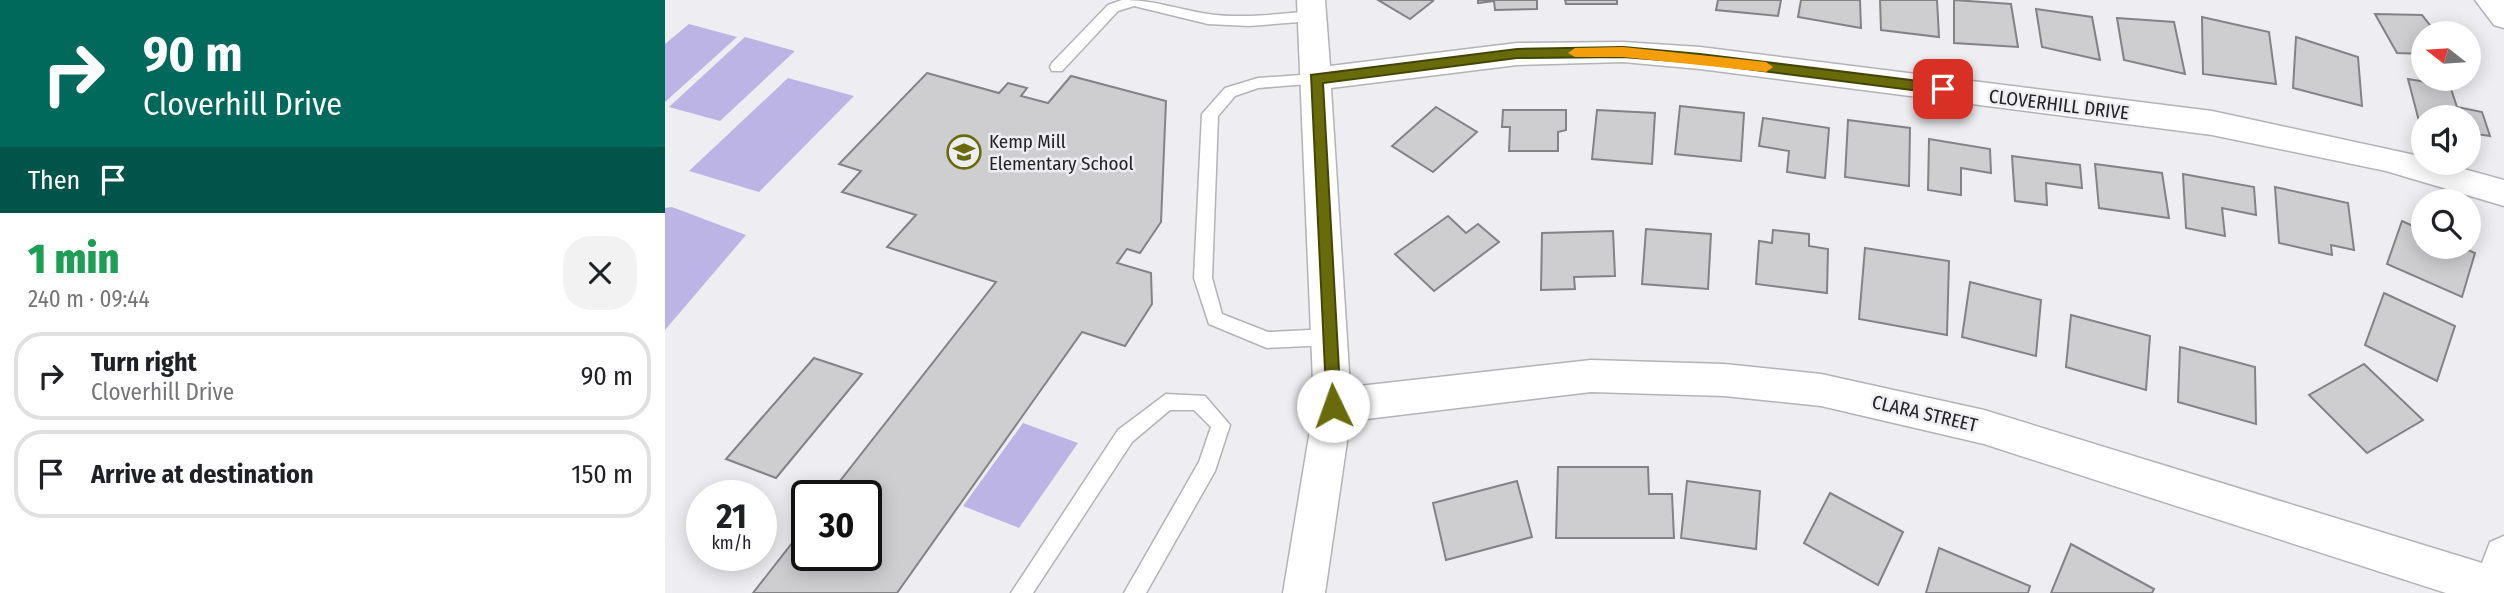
<!DOCTYPE html>
<html lang="en">
<head>
<meta charset="utf-8">
<style>
  body { margin:0; font-family:"Fira Sans Condensed",sans-serif; background:#f2f2f2; color:#202124; height:100vh; display:flex; flex-direction:column; font-size:26px; white-space:nowrap }
  * { box-sizing:border-box; margin:0 }
  p { font-size:23px; color:#757577 }
  .icon { flex:none; width:38px; height:38px; fill:none; stroke:currentColor; stroke-width:2; stroke-linecap:round; stroke-linejoin:round }
  .map { position:relative; flex:1; overflow:hidden }
  .sheet { display:flex; flex-direction:column; background:#fff; width:665px }
  .sheet>* { flex:none }
  .banner { background:#00695c; color:#fff; overflow:hidden }
  .needle { width:46px; rotate:287deg }
  .tools { position:absolute; left:1746px; top:21px; display:grid; gap:14px }
  .tools a { display:grid; place-items:center; width:70px; height:70px; border-radius:50%; background:#fff; box-shadow:0 4px 18px #0003; font-size:35px }
  .speed { position:absolute; left:21px; top:480px; display:flex; gap:14px; font-size:35px; font-weight:700; text-align:center }
  .speed>* { display:grid; place-content:center; width:91px; height:91px; border-radius:50%; background:#fff; box-shadow:0 4px 18px #0003; line-height:1 }
  .speed small { font-size:18px; font-weight:400 }
  .speed .limit { border:4px solid #111; border-radius:10px; background:#fff; color:#111 }
  .pin { position:absolute; display:grid; place-items:center; width:60px; height:60px; color:#fff; margin:-30px; border-radius:14px; box-shadow:0 4px 10px #0006 }
  .me { position:absolute; width:77px; margin:-38px; rotate:357deg; stroke-linejoin:round; filter:drop-shadow(0 0 5px #0008) }
  .turn { display:flex; align-items:center; gap:24px; height:147px; padding:0 28px; font-size:32px }
  .turn .icon { width:91px; height:91px; stroke-width:2.5 }
  .turn b { display:block; font-size:49px; line-height:60px }
  .then { display:flex; align-items:center; height:66px; padding:0 28px; background:#0003; gap:14px; font-size:26px }
  .round { display:grid; place-items:center; flex:none; width:74px; height:74px; border-radius:28px; background:#f2f2f2 }
  .overview { display:flex; align-items:center; justify-content:space-between; height:119px; padding:0 28px }
  h1 { font-size:42px; font-weight:800; line-height:52px; color:#1e9e55 }
  ul { padding:0; list-style:none }
  li { display:flex; align-items:center; gap:21px; height:88px; margin:0 14px 10px; padding:0 14px; border:4px solid #e0e0e0; border-radius:28px }
  li div { flex:1 }
  li b { display:block; font-size:26px }
  li em { font-style:normal }
  main { display:flex; flex:1; min-height:0 }
  .map>svg:first-child { display:block }
</style>
</head>
<body>
<main>
<section class="sheet">
<div class="banner">
<div class="turn"><svg class="icon" aria-label="right" viewBox="0 0 24 24"><path d="M7 20v-9h11M14 6l5 5-5 5"/></svg><div><b>90 m</b>Cloverhill Drive</div></div>
<div class="then">Then<svg class="icon" aria-label="arrive" viewBox="0 0 24 24"><path d="M6 21V4h12l-3 4 3 4H6"/></svg></div>
</div>
<div class="overview"><div><h1>1 min</h1><p>240 m · 09:44</p></div><a class="round"><svg class="icon" aria-label="close" viewBox="0 0 24 24"><path d="M6 6l12 12M18 6L6 18"/></svg></a></div>
<ul>
<li><svg class="icon" aria-label="right" viewBox="0 0 24 24"><path d="M7 20v-9h11M14 6l5 5-5 5"/></svg><div><b>Turn right</b><p>Cloverhill Drive</p></div><em>90 m</em></li>
<li><svg class="icon" aria-label="arrive" viewBox="0 0 24 24"><path d="M6 21V4h12l-3 4 3 4H6"/></svg><div><b>Arrive at destination</b></div><em>150 m</em></li>
</ul>
</section>
<div class="map">
<svg width="1839" height="593" viewBox="0 0 1839 593">
  <rect width="100%" height="100%" fill="#eeeef2"/>
  <g fill="#bbb4e4">
    <path d="M 24,24 L 72,37 L 0,102 L 0,44 Z"/>
    <path d="M 80,37 L 130,51 L 55,121 L 4,107 Z"/>
    <path d="M 123,78 L 189,96 L 94,192 L 24,171 Z"/>
    <path d="M 7,207 L 81,235 L 0,330 L 0,208 Z"/>
    <path d="M 358,423 L 413,443 L 354,528 L 298,506 Z"/>
  </g>
  <g fill="#ceced1" stroke="#838386" stroke-width="2">
    <path d="M 713,0 L 766,0 L 768,1 L 745,19 Z"/>
    <path d="M 813,0 L 872,0 L 872,9 L 830,10 L 829,1 L 813,3 Z"/>
    <path d="M 900,0 L 952,0 L 952,4 L 901,4 Z"/>
    <path d="M 1053,0 L 1116,0 L 1113,16 L 1051,10 Z"/>
    <path d="M 1136,0 L 1195,0 L 1196,28 L 1133,17 Z"/>
    <path d="M 1215,0 L 1272,0 L 1274,37 L 1216,30 Z"/>
    <path d="M 1289,0 L 1346,4 L 1353,47 L 1289,43 Z"/>
    <path d="M 1371,9 L 1427,17 L 1435,60 L 1377,47 Z"/>
    <path d="M 1710,14 L 1757,15 L 1771,33 L 1759,33 L 1759,54 L 1732,53 Z"/>
    <path d="M 1537,17 L 1604,32 L 1611,84 L 1538,74 Z"/>
    <path d="M 1452,18 L 1509,22 L 1520,74 L 1459,60 Z"/>
    <path d="M 1631,37 L 1693,57 L 1697,106 L 1628,88 Z"/>
    <path d="M 262,73 L 334,93 L 343,83 L 362,88 L 356,96 L 383,103 L 406,76 L 501,101 L 496,222 L 475,253 L 462,249 L 452,263 L 486,273 L 487,304 L 460,346 L 417,332 L 232,593 L 88,593 L 142,524 L 142,555 L 201,555 L 201,495 L 164,495 L 331,282 L 222,247 L 251,215 L 177,192 L 196,171 L 174,164 Z"/>
    <path d="M 1743,79 L 1785,86 L 1792,107 L 1817,112 L 1825,136 L 1804,133 L 1804,117 L 1759,117 L 1759,125 L 1755,125 Z"/>
    <path d="M 1015,106 L 1079,113 L 1076,161 L 1010,154 Z"/>
    <path d="M 771,107 L 812,132 L 768,172 L 727,146 Z"/>
    <path d="M 838,110 L 901,110 L 901,130 L 893,132 L 893,151 L 844,151 L 845,127 L 837,127 Z"/>
    <path d="M 932,110 L 990,113 L 987,164 L 927,159 Z"/>
    <path d="M 1098,118 L 1164,128 L 1160,178 L 1122,172 L 1124,151 L 1094,146 Z"/>
    <path d="M 1183,120 L 1245,128 L 1244,186 L 1180,177 Z"/>
    <path d="M 1264,139 L 1325,149 L 1326,173 L 1296,168 L 1296,195 L 1263,190 Z"/>
    <path d="M 1347,156 L 1415,165 L 1417,188 L 1381,183 L 1382,205 L 1350,201 Z"/>
    <path d="M 1430,164 L 1497,173 L 1504,218 L 1434,208 Z"/>
    <path d="M 1518,174 L 1589,187 L 1591,215 L 1557,208 L 1560,236 L 1521,228 Z"/>
    <path d="M 1610,187 L 1683,203 L 1689,250 L 1666,245 L 1667,255 L 1614,243 Z"/>
    <path d="M 783,216 L 801,233 L 813,224 L 834,242 L 769,291 L 730,254 Z"/>
    <path d="M 1737,221 L 1759,231 L 1759,247 L 1796,247 L 1810,253 L 1797,297 L 1722,264 Z"/>
    <path d="M 981,229 L 1046,234 L 1043,289 L 977,284 Z"/>
    <path d="M 1108,230 L 1144,234 L 1144,246 L 1163,249 L 1162,293 L 1091,284 L 1094,241 L 1107,243 Z"/>
    <path d="M 948,231 L 950,276 L 909,277 L 910,289 L 876,290 L 877,233 Z"/>
    <path d="M 1200,248 L 1284,261 L 1282,335 L 1194,319 Z"/>
    <path d="M 1305,282 L 1376,300 L 1371,356 L 1297,337 Z"/>
    <path d="M 1719,293 L 1790,326 L 1772,381 L 1700,345 Z"/>
    <path d="M 1406,315 L 1485,336 L 1481,390 L 1401,367 Z"/>
    <path d="M 1515,347 L 1590,367 L 1591,424 L 1513,402 Z"/>
    <path d="M 149,358 L 197,374 L 111,478 L 61,459 Z"/>
    <path d="M 1699,364 L 1758,420 L 1702,453 L 1644,395 Z"/>
    <path d="M 893,467 L 983,467 L 984,494 L 1007,494 L 1009,538 L 891,538 Z"/>
    <path d="M 852,481 L 867,537 L 781,560 L 768,503 Z"/>
    <path d="M 1022,481 L 1095,491 L 1091,549 L 1016,538 Z"/>
    <path d="M 1165,493 L 1238,532 L 1213,585 L 1139,543 Z"/>
    <path d="M 1406,544 L 1489,589 L 1487,593 L 1386,593 Z"/>
    <path d="M 1274,548 L 1365,586 L 1363,593 L 1261,593 Z"/>
  </g>
  <g fill="none" stroke-linecap="round" stroke-linejoin="round">
    <defs>
      <g id="service">
        <path d="M 457,0 C 490,0 511,9 543,14 C 577,19 613,14 647,11 L 654,16 L 647,21 L 584,26 L 543,24 L 469,6 L 453,11 L 397,71 L 387,71 L 385,67 L 387,63 L 443,5 Z"/>
        <path d="M 650,74 L 658,79 L 655,83 L 593,88 L 570,96 L 553,116 L 547,278 L 557,314 L 603,332 L 664,329 L 670,332 L 673,337 L 670,342 L 664,345 L 602,348 L 544,324 L 529,278 L 537,114 L 560,88 L 593,78 Z"/>
        <path d="M 501,394 L 540,396 L 565,425 L 550,471 L 481,593 L 459,593 L 534,462 L 546,427 L 529,410 L 505,410 L 467,442 L 368,593 L 346,593 L 453,430 Z"/>
      </g>
      <g id="minor">
        <path d="M 632,0 L 660,0 L 665,66 L 852,43 L 958,42 L 1035,47 L 1547,111 L 1759,157 L 1759,163 L 1777,163 L 1839,180 L 1839,206 L 1721,171 L 1547,135 L 1035,69 L 958,62 L 852,65 L 666,88 L 685,387 L 926,360 L 1059,364 L 1156,374 L 1319,410 L 1817,563 L 1825,542 L 1839,536 L 1839,593 L 1781,593 L 1319,444 L 1156,406 L 1059,396 L 926,392 L 685,421 L 660,593 L 618,593 L 649,406 Z"/>
        <path d="M 1810,0 L 1839,0 L 1839,28 L 1829,25 Z"/>
      </g>
    </defs>
    <use href="#service" stroke="#b3b2b6" stroke-width="3"/>
    <use href="#minor" stroke="#b3b2b6" stroke-width="3"/>
    <use href="#service" fill="#fff" fill-rule="evenodd"/>
    <use href="#minor" fill="#fff" fill-rule="evenodd"/>
  </g>
  <path fill="#696b0b" stroke="#444607" stroke-width="2" d="M 958,47 L 1035,54 L 1278,84 L 1285,89 L 1278,94 L 1035,63 L 958,57 L 852,58 L 658,83 L 676,406 L 674,412 L 662,412 L 646,75 L 852,49 Z"/>
  <path fill="#f59e0b" d="M 958,47 L 1101,62 L 1108,67 L 1101,72 L 958,57 L 910,57 L 903,53 L 910,48 Z"/>
  <defs>
    <symbol id="school-ring" viewBox="-11 -11 22 22"><circle r="9.5" fill="#eeeef2" stroke="#696b0b" stroke-width="1.5"/><path d="M0-5L7-2L0 1L-7-2ZM-4 1L0 2.5L4 1V4Q0 6-4 4Z" fill="#696b0b"/></symbol>
  </defs>
  <g fill-rule="evenodd">
    <use href="#school-ring" x="280" y="133" width="38" height="38"/>
  </g>
  <g text-anchor="middle" stroke-width="5" stroke-linejoin="round" paint-order="stroke">
    <g font-size="19" fill="#242425" stroke="#eeeef2">
      <text transform="translate(1394 104) rotate(7)" y="7">CLOVERHILL DRIVE</text>
      <text transform="translate(1260 413) rotate(13)" y="7">CLARA STREET</text>
    </g>
    <g font-size="19" fill="#242425" stroke="#eeeef2" text-anchor="start">
      <text x="324" y="148">Kemp Mill<tspan x="324" dy="22">Elementary School</tspan></text>
    </g>
  </g>
</svg>
<div class="tools">
<a><svg class="needle" viewBox="-14 -14 28 28"><path d="M0-13l5 13h-10z" fill="#e53935"/><path d="M0 13l5-13h-10z" fill="#757577"/></svg></a>
<a><svg class="icon" aria-label="sound" viewBox="0 0 24 24"><path d="M4 9h4l5-4v14l-5-4H4zM17 9q2 3 0 6"/></svg></a>
<a><svg class="icon" aria-label="search" viewBox="0 0 24 24"><circle cx="10" cy="10" r="6"/><path d="M15 15l6 6"/></svg></a>
</div>
<div class="speed"><div>21<small>km/h</small></div><div class="limit">30</div></div>
<div class="pin" style="left:1278px;top:89px;background:#d93025"><svg class="icon" aria-label="arrive" viewBox="0 0 24 24"><path d="M6 21V4h12l-3 4 3 4H6"/></svg></div>
<svg class="me" style="left:668px;top:406px" viewBox="-20 -20 40 40"><circle r="19" fill="#fff"/><path d="M0-13L10 11 0 6-10 11z" fill="#696b0b"/></svg>
</div>
</main>
</body>
</html>
